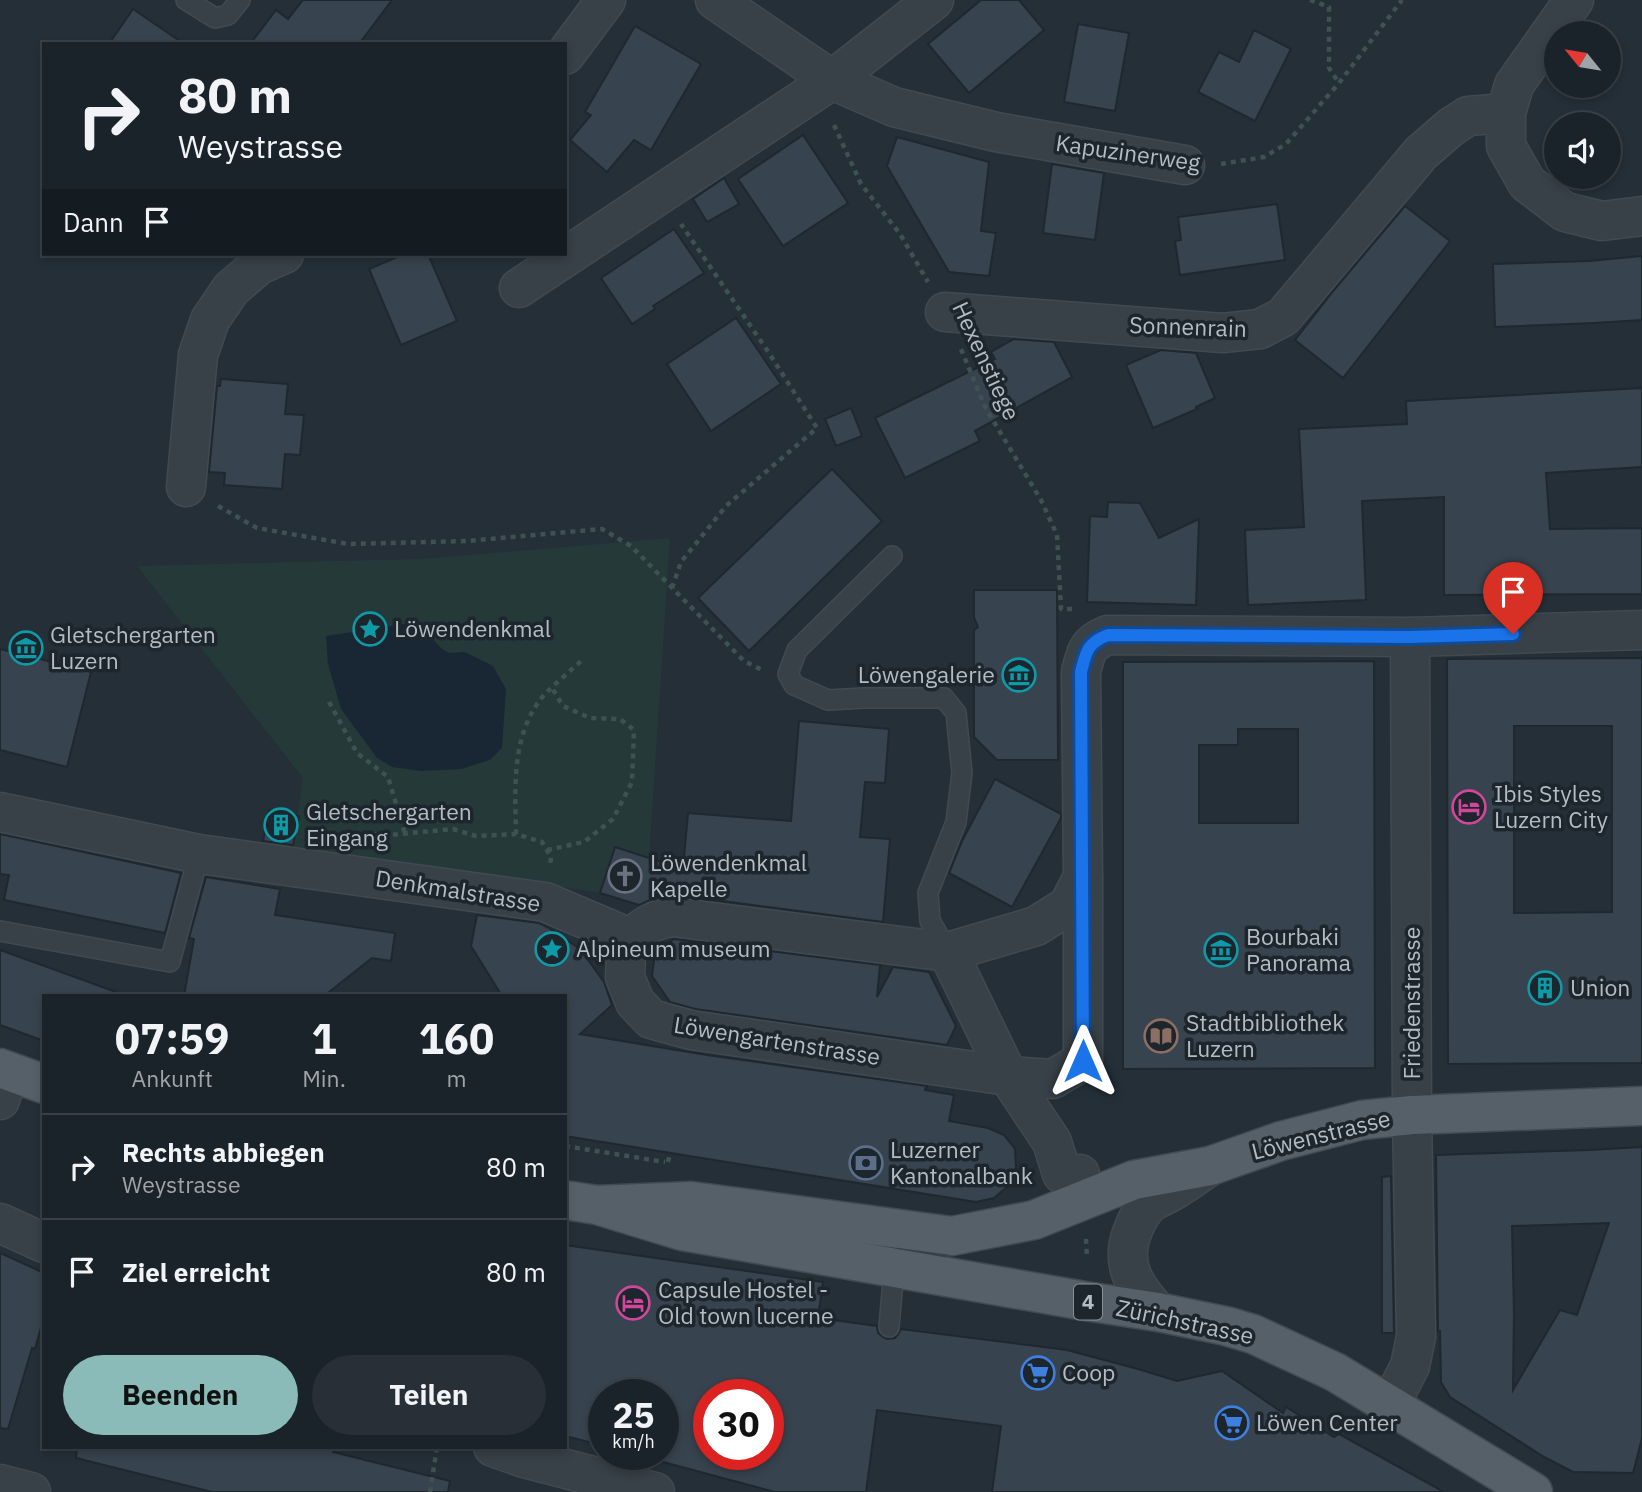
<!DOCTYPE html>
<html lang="de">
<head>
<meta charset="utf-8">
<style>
  body { margin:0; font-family:"IBM Plex Sans",sans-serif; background:#282f36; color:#f1f3f6; height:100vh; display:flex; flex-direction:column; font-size:26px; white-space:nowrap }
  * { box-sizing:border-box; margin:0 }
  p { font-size:23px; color:#a0a4a8 }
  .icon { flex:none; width:38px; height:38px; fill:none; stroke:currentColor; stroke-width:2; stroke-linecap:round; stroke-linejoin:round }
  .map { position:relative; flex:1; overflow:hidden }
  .side { position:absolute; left:42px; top:994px; width:525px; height:455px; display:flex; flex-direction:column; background:#1b232a; border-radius:0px; box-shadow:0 4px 10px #0003,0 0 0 2px #394047 }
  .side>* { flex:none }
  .hud { position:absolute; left:42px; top:42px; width:525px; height:214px; border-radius:0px; box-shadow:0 4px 10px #0003,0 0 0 2px #394047; background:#1b232a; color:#f1f3f6; overflow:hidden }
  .needle { width:46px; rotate:300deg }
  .controls { position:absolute; left:1544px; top:21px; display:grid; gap:14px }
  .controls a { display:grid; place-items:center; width:77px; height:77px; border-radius:50%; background:#1b232a; box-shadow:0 4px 10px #0003,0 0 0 2px #394047; font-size:35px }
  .speed { position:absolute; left:588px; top:1379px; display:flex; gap:14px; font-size:35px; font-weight:700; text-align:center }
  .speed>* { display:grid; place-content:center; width:91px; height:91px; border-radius:50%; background:#1b232a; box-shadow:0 4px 10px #0003,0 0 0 2px #394047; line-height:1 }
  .speed small { font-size:18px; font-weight:400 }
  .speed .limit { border:10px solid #d22; background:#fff; color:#111 }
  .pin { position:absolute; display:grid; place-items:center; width:60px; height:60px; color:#fff; margin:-72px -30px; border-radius:50% 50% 50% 0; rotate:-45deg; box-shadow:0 0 7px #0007 }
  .pin .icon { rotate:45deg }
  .me { position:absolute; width:77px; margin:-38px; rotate:0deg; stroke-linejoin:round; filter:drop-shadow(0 0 5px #0008) }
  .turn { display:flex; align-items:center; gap:24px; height:147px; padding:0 21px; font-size:32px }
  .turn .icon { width:91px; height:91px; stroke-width:2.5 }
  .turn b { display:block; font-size:49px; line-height:60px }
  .then { display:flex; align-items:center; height:66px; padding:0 21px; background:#0003; gap:14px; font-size:26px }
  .eta { display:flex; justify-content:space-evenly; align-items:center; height:119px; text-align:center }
  .eta b { font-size:42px; font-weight:700; line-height:49px }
  .button { display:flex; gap:14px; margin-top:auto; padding:14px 21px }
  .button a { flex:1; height:80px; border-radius:42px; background:#8bbbb9; color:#111; font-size:28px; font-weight:700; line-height:80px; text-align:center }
  .button a+a { background:#282f36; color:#f1f3f6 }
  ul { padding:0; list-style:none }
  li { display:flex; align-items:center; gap:21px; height:105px; padding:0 21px; border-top:2px solid #394047 }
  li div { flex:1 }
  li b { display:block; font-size:26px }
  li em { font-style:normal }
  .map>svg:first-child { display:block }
</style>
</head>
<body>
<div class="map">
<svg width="1642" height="1492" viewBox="0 0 1642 1492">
  <rect width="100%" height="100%" fill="#242f38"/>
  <path fill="#263939" d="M 670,538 L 649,858 L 615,847 L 601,893 L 293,846 L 303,778 L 137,566 L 421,559 Z"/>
  <path fill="#192734" d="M 417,622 L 441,648 L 449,653 L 465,652 L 493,666 L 506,689 L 502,748 L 490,760 L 461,769 L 421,771 L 392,767 L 377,758 L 341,709 L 328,664 L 326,636 Z"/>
  <g fill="#37434e" stroke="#1f282f" stroke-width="2" fill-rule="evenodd">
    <path d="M 303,0 L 392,0 L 359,44 L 250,44 L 276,10 L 288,19 Z"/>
    <path d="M 981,0 L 1019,0 L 1044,30 L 969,93 L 928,44 Z"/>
    <path d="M 133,9 L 184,44 L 109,44 Z"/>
    <path d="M 1078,24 L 1129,33 L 1115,111 L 1064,102 Z"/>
    <path d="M 635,26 L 701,64 L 651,150 L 634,140 L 607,172 L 570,140 L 591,115 L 585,112 Z"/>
    <path d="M 1254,30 L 1291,49 L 1255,121 L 1198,92 L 1219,52 L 1239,62 Z"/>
    <path d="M 803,135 L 848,203 L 783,246 L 738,179 Z"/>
    <path d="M 897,137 L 989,162 L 981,231 L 996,233 L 989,276 L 949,272 L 887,166 Z"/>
    <path d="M 1052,164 L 1104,173 L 1095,240 L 1043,233 Z"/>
    <path d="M 724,178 L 739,204 L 707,222 L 693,199 Z"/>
    <path d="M 1277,204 L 1285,260 L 1180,275 L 1175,241 L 1181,240 L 1178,217 Z"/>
    <path d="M 1405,206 L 1450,241 L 1343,378 L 1295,340 L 1334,290 Z"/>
    <path d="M 674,229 L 704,273 L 653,306 L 655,309 L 632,324 L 601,278 Z"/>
    <path d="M 404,254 L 428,254 L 457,321 L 401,345 L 369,269 Z"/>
    <path d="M 1642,256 L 1642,320 L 1594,323 L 1495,327 L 1493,264 L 1589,261 Z"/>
    <path d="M 736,318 L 781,384 L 711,431 L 667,364 Z"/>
    <path d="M 1014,339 L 1054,342 L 1072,377 L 975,431 L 980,441 L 905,478 L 875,418 L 995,359 L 991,352 Z"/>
    <path d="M 1161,350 L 1196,353 L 1215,398 L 1196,407 L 1197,409 L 1153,428 L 1126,365 Z"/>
    <path d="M 221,379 L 288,384 L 285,414 L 304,415 L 300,455 L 285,454 L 282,489 L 224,485 L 225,473 L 209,472 L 217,386 L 220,386 Z"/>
    <path d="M 1642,388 L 1642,467 L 1546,473 L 1550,529 L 1642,528 L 1642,594 L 1444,595 L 1444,497 L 1362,501 L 1366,600 L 1248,605 L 1245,530 L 1304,527 L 1299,429 L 1407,424 L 1406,401 Z"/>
    <path d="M 851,408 L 862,436 L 836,446 L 825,419 Z"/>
    <path d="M 832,469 L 882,521 L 749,651 L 698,598 Z"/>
    <path d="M 1108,502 L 1140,503 L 1159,538 L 1199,519 L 1196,605 L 1087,602 L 1090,516 L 1107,517 Z"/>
    <path d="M 974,590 L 1057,590 L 1058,760 L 997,760 L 974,737 L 974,630 L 978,627 L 974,618 Z"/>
    <path d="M 0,649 L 91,672 L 67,767 L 0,750 Z"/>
    <path d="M 1642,658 L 1642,1063 L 1448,1064 L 1447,659 ZM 1514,726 L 1612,726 L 1612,912 L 1514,913 Z"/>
    <path d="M 1374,661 L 1375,1068 L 1123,1069 L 1123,662 ZM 1238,729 L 1298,729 L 1298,823 L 1199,823 L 1199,745 L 1238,745 Z"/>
    <path d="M 799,721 L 889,729 L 885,783 L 865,782 L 860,837 L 890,839 L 883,922 L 676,895 L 655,898 L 639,905 L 600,893 L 615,847 L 683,869 L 688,813 L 791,821 Z"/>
    <path d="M 995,779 L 1061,814 L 1061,818 L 1012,907 L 949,873 L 962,841 Z"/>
    <path d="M 269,810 L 299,816 L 293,845 L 263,841 Z"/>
    <path d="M 0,834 L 181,873 L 165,933 L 4,900 L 9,875 L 0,874 Z"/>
    <path d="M 206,877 L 280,889 L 275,915 L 395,933 L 391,961 L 372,958 L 324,996 L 184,996 L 194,939 L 189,938 Z"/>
    <path d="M 477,915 L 539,923 L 549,928 L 580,949 L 604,982 L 612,1005 L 580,1034 L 707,1055 L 927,1086 L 925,1090 L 954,1095 L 949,1121 L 988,1128 L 1004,1135 L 1015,1149 L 1016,1168 L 1007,1187 L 994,1198 L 976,1202 L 565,1136 L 565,996 L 502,996 L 471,946 Z"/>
    <path d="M 674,939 L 880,965 L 877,997 L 893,967 L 929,972 L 956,1026 L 947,1045 L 695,1009 L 670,1002 L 652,976 L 655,953 Z"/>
    <path d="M 0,950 L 116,992 L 116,996 L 44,996 L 44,1041 L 0,1025 Z"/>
    <path d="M 1642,1147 L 1642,1438 L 1633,1473 L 1573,1472 L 1544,1457 L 1450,1397 L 1441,1382 L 1440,1331 L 1438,1331 L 1436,1155 L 1589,1150 ZM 1609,1223 L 1577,1315 L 1560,1310 L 1513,1390 L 1514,1312 L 1512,1226 Z"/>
    <path d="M 1391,1176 L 1394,1333 L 1382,1333 L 1382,1177 Z"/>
    <path d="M 565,1245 L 823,1282 L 818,1318 L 877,1326 L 878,1333 L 883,1337 L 887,1339 L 895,1338 L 899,1333 L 901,1329 L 1067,1350 L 1138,1369 L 1177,1381 L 1222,1371 L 1283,1413 L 1286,1407 L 1334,1437 L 1339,1434 L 1444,1492 L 992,1492 L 1001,1426 L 877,1410 L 866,1492 L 775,1492 L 663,1462 L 663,1395 L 604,1395 L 604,1446 L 565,1436 ZM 709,1395 L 768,1395 L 768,1454 L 709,1454 Z"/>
    <path d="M 0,1253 L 44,1273 L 44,1317 L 35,1349 L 32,1348 L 8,1429 L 0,1428 Z"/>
    <path d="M 77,1447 L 334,1447 L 333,1452 L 450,1481 L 448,1492 L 212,1492 L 76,1458 Z"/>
  </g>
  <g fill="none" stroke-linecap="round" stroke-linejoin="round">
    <defs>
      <g id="lane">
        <path d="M 186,0 L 215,18 L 228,15 L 240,0"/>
        <path d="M 892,556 L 797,650 L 788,674 L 794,685 L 828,700 L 864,698 L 944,698 L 956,713 L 962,773 L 956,822 L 928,893 L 930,921 L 948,952"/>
        <path d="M 0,931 L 170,962 L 199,854"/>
        <path d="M 889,1327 L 894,1269 L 897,1259 L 909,1250 L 939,1252"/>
      </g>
      <g id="street">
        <path d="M 715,0 L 832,80 L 894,107 L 996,132 L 1185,165"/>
        <path d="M 1574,0 L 1514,85 L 1506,113 L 1506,146 L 1527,183 L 1565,212 L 1602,221 L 1642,216"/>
        <path d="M 565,55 L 606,0"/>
        <path d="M 519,288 L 832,80 L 934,0"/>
        <path d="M 945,312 L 1223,333 L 1260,329 L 1283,317 L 1421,153 L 1451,127 L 1468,116 L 1506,113"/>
        <path d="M 186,487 L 198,355 L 210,320 L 231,289 L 259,265 L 284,254"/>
        <path d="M 0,812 L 199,854 L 545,902 L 630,938"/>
        <path d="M 630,938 L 626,956 L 625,977 L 635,1002 L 651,1019 L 691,1030 L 1008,1076 L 1053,1079 L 1083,1061 L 1083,877"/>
        <path d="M 630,938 C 644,927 655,918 673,917 L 948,952"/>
        <path d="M 0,1100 L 9,1072"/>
        <path d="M 1080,1174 L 1062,1174 L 1052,1142 L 1008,1076 L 948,952 L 1036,926 L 1068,906 L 1083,877 L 1081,672 C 1086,652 1087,643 1108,635 L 1410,637 L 1642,630"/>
        <path d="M 0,1223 L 44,1243"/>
        <path d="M 1158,1312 C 1135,1288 1119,1264 1133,1230 C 1137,1220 1141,1211 1150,1203 C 1157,1198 1166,1195 1174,1190 C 1186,1183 1198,1174 1210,1166"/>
        <path d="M 1390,1405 L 1410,1366 L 1416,1337 L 1412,1115 L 1410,637"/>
        <path d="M 493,1447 L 524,1458 L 655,1492"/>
        <path d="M 0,1484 L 31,1492"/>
      </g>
      <g id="primary">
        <path d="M 0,1068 L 44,1084"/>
        <path d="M 565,1200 L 597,1205 L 682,1231 L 1085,1301 L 1158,1312 L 1226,1326 L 1253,1334 L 1335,1372 L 1533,1492"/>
        <path d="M 597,1205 L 691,1201 L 952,1236 L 1034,1220 L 1134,1180 L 1210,1166 L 1281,1141 L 1362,1120 L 1412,1115 L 1642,1106"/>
      </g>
    </defs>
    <use href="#lane" stroke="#414a51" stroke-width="22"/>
    <use href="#street" stroke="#414a51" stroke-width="41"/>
    <use href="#primary" stroke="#414a51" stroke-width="41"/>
    <g stroke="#3f5151" stroke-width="4.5" stroke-dasharray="5 5" stroke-linecap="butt">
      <path d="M 1310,0 L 1329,7 L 1329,68 L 1339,83"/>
      <path d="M 834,125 L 861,184 L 900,234 L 928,282"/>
      <path d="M 1221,164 L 1264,157 L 1286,144 L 1339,83 L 1402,0"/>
      <path d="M 961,349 L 985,407 L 1041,500 L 1057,535 L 1061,609 L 1076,609"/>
      <path d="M 218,506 L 257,528 L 348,544 L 467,541 L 602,529 L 631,546 L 744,661 L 762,670"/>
      <path d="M 672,588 L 681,562 L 726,506 L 817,428 L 769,353 L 681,224"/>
      <path d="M 329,702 L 357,753 L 388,777 L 405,834"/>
      <path d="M 343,833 L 390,835 L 453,829 L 476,836 L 516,834 L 542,842 L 551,857 L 550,867"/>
      <path d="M 516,834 C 515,787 511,732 545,694 C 556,683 569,672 581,661"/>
      <path d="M 547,850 L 584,842 L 613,819 L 632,782 L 634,730 L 620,719 L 590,718 L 563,706 L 552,688"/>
      <path d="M 565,1146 L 665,1162"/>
      <path d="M 668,1162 L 670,1153"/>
      <path d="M 1086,1239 L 1087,1258"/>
      <path d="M 430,1492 L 437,1447"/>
    </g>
    <use href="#lane" stroke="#384148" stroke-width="19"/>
    <use href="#street" stroke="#384148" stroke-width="38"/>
    <use href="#primary" stroke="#566068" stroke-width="38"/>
  </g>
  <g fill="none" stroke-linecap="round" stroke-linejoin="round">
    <defs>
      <path id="route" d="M 1083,1061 L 1081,672 C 1086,652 1087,643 1108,635 L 1410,637 L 1513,634"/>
    </defs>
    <use href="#route" stroke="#114b97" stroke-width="18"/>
    <use href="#route" stroke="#1a73e8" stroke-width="12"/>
  </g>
  <defs>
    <symbol id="sight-ring" viewBox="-11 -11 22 22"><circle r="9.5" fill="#1d262d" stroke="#0f9aa8" stroke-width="1.5"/><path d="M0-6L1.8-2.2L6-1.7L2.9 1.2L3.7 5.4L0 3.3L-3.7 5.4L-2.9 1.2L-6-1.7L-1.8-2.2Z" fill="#0f9aa8"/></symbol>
    <symbol id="museum-ring" viewBox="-11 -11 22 22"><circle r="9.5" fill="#1d262d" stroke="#0f9aa8" stroke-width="1.5"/><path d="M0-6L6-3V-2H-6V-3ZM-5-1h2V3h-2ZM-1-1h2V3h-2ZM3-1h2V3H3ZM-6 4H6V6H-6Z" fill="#0f9aa8"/></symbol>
    <symbol id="hotel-ring" viewBox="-11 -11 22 22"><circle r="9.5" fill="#1d262d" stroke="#d1479c" stroke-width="1.5"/><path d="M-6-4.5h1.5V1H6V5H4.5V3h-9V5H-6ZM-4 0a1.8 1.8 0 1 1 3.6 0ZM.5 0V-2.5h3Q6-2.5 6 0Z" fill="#d1479c"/></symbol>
    <symbol id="building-ring" viewBox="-11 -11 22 22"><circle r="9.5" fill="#1d262d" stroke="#0f9aa8" stroke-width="1.5"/><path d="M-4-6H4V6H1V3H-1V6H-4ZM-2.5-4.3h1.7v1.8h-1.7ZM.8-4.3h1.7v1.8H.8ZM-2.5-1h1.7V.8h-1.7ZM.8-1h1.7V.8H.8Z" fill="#0f9aa8"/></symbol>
    <symbol id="church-ring" viewBox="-11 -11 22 22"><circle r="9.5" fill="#1d262d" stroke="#6b7280" stroke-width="1.5"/><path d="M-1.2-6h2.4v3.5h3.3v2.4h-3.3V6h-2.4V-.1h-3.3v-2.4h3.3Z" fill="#6b7280"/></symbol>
    <symbol id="library-ring" viewBox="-11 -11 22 22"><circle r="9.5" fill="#1d262d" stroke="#8d6e63" stroke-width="1.5"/><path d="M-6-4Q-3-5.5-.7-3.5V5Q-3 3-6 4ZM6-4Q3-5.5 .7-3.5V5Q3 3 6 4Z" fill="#8d6e63"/></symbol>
    <symbol id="bank-ring" viewBox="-11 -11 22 22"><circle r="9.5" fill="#1d262d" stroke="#5c6f8a" stroke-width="1.5"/><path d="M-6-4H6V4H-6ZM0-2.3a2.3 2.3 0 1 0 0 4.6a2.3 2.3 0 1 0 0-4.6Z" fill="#5c6f8a"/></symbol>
    <symbol id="supermarket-ring" viewBox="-11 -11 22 22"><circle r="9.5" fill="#1d262d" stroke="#3f7fe0" stroke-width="1.5"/><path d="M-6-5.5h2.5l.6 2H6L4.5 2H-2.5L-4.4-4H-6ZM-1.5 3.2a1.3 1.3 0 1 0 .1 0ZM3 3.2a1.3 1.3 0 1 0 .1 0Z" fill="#3f7fe0"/></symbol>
  </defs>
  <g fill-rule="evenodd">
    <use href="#sight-ring" x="351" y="610" width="38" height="38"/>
    <use href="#museum-ring" x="7" y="629" width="38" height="38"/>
    <use href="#museum-ring" x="1000" y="656" width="38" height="38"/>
    <use href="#hotel-ring" x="1450" y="788" width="38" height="38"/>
    <use href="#building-ring" x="262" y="806" width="38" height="38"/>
    <use href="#church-ring" x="606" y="857" width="38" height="38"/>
    <use href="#sight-ring" x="533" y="930" width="38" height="38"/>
    <use href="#museum-ring" x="1202" y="931" width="38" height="38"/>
    <use href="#building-ring" x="1526" y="969" width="38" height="38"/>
    <use href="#library-ring" x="1142" y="1017" width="38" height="38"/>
    <use href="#bank-ring" x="847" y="1144" width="38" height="38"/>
    <use href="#hotel-ring" x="614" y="1284" width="38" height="38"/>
    <use href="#supermarket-ring" x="1019" y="1354" width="38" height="38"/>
    <use href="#supermarket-ring" x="1213" y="1404" width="38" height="38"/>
  </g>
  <g text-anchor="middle" stroke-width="7" stroke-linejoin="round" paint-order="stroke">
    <rect fill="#1d262d" stroke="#868f97" stroke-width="2" x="1074" y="1284.5" width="28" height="35" rx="5"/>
    <g font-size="21" font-weight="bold" fill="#b3bcc4">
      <text x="1088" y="1309">4</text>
    </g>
    <g font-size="23" fill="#b3bcc4" stroke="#1d262d">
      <text transform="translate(1128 153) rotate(8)" y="8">Kapuzinerweg</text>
      <text transform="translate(1188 327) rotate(2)" y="8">Sonnenrain</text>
      <text transform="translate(986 361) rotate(65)" y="8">Hexenstiege</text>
      <text transform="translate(458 891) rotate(9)" y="8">Denkmalstrasse</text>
      <text transform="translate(1412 1003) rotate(-90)" y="8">Friedenstrasse</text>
      <text transform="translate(777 1041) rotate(9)" y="8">Löwengartenstrasse</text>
      <text transform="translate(1321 1135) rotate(-14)" y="8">Löwenstrasse</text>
      <text transform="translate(1185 1322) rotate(12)" y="8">Zürichstrasse</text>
    </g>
    <g font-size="23" fill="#b3bcc4" stroke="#1d262d" text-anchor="start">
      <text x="394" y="637">Löwendenkmal</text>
      <text x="50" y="643">Gletschergarten<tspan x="50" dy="26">Luzern</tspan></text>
      <text x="995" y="683" text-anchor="end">Löwengalerie</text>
      <text x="1494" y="802">Ibis Styles<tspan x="1494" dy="26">Luzern City</tspan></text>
      <text x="306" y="820">Gletschergarten<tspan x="306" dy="26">Eingang</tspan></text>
      <text x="650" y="871">Löwendenkmal<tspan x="650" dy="26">Kapelle</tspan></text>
      <text x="1246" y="945">Bourbaki<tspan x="1246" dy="26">Panorama</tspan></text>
      <text x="576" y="957">Alpineum museum</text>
      <text x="1570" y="996">Union</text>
      <text x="1186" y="1031">Stadtbibliothek<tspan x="1186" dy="26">Luzern</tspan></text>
      <text x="890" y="1158">Luzerner<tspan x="890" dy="26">Kantonalbank</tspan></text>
      <text x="658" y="1298">Capsule Hostel -<tspan x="658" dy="26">Old town lucerne</tspan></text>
      <text x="1062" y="1381">Coop</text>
      <text x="1256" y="1431">Löwen Center</text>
    </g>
  </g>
</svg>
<div class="controls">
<a><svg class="needle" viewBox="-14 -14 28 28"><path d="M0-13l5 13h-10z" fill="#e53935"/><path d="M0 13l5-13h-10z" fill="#a0a4a8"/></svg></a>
<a><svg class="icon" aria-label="sound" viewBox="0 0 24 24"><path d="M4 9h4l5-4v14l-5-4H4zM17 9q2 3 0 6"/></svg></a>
</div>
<div class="speed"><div>25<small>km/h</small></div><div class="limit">30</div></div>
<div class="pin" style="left:1513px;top:634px;background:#d93025"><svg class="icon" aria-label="arrive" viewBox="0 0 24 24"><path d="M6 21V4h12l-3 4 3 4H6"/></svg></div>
<svg class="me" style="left:1083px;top:1061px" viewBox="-20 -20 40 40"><path d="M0-17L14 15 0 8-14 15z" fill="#1a73e8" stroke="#fff" stroke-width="4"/></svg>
<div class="hud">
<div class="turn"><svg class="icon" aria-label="right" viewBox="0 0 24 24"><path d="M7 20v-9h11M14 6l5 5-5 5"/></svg><div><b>80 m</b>Weystrasse</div></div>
<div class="then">Dann<svg class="icon" aria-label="arrive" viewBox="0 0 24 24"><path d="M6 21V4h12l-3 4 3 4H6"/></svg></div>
</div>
<section class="side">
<div class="eta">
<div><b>07:59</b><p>Ankunft</p></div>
<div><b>1</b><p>Min.</p></div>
<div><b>160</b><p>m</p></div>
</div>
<ul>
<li><svg class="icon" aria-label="right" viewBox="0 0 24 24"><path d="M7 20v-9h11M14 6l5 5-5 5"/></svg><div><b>Rechts abbiegen</b><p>Weystrasse</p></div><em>80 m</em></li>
<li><svg class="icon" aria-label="arrive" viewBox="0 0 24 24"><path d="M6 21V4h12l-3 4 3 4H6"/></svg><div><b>Ziel erreicht</b></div><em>80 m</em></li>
</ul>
<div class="button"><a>Beenden</a><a>Teilen</a></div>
</section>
</div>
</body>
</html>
